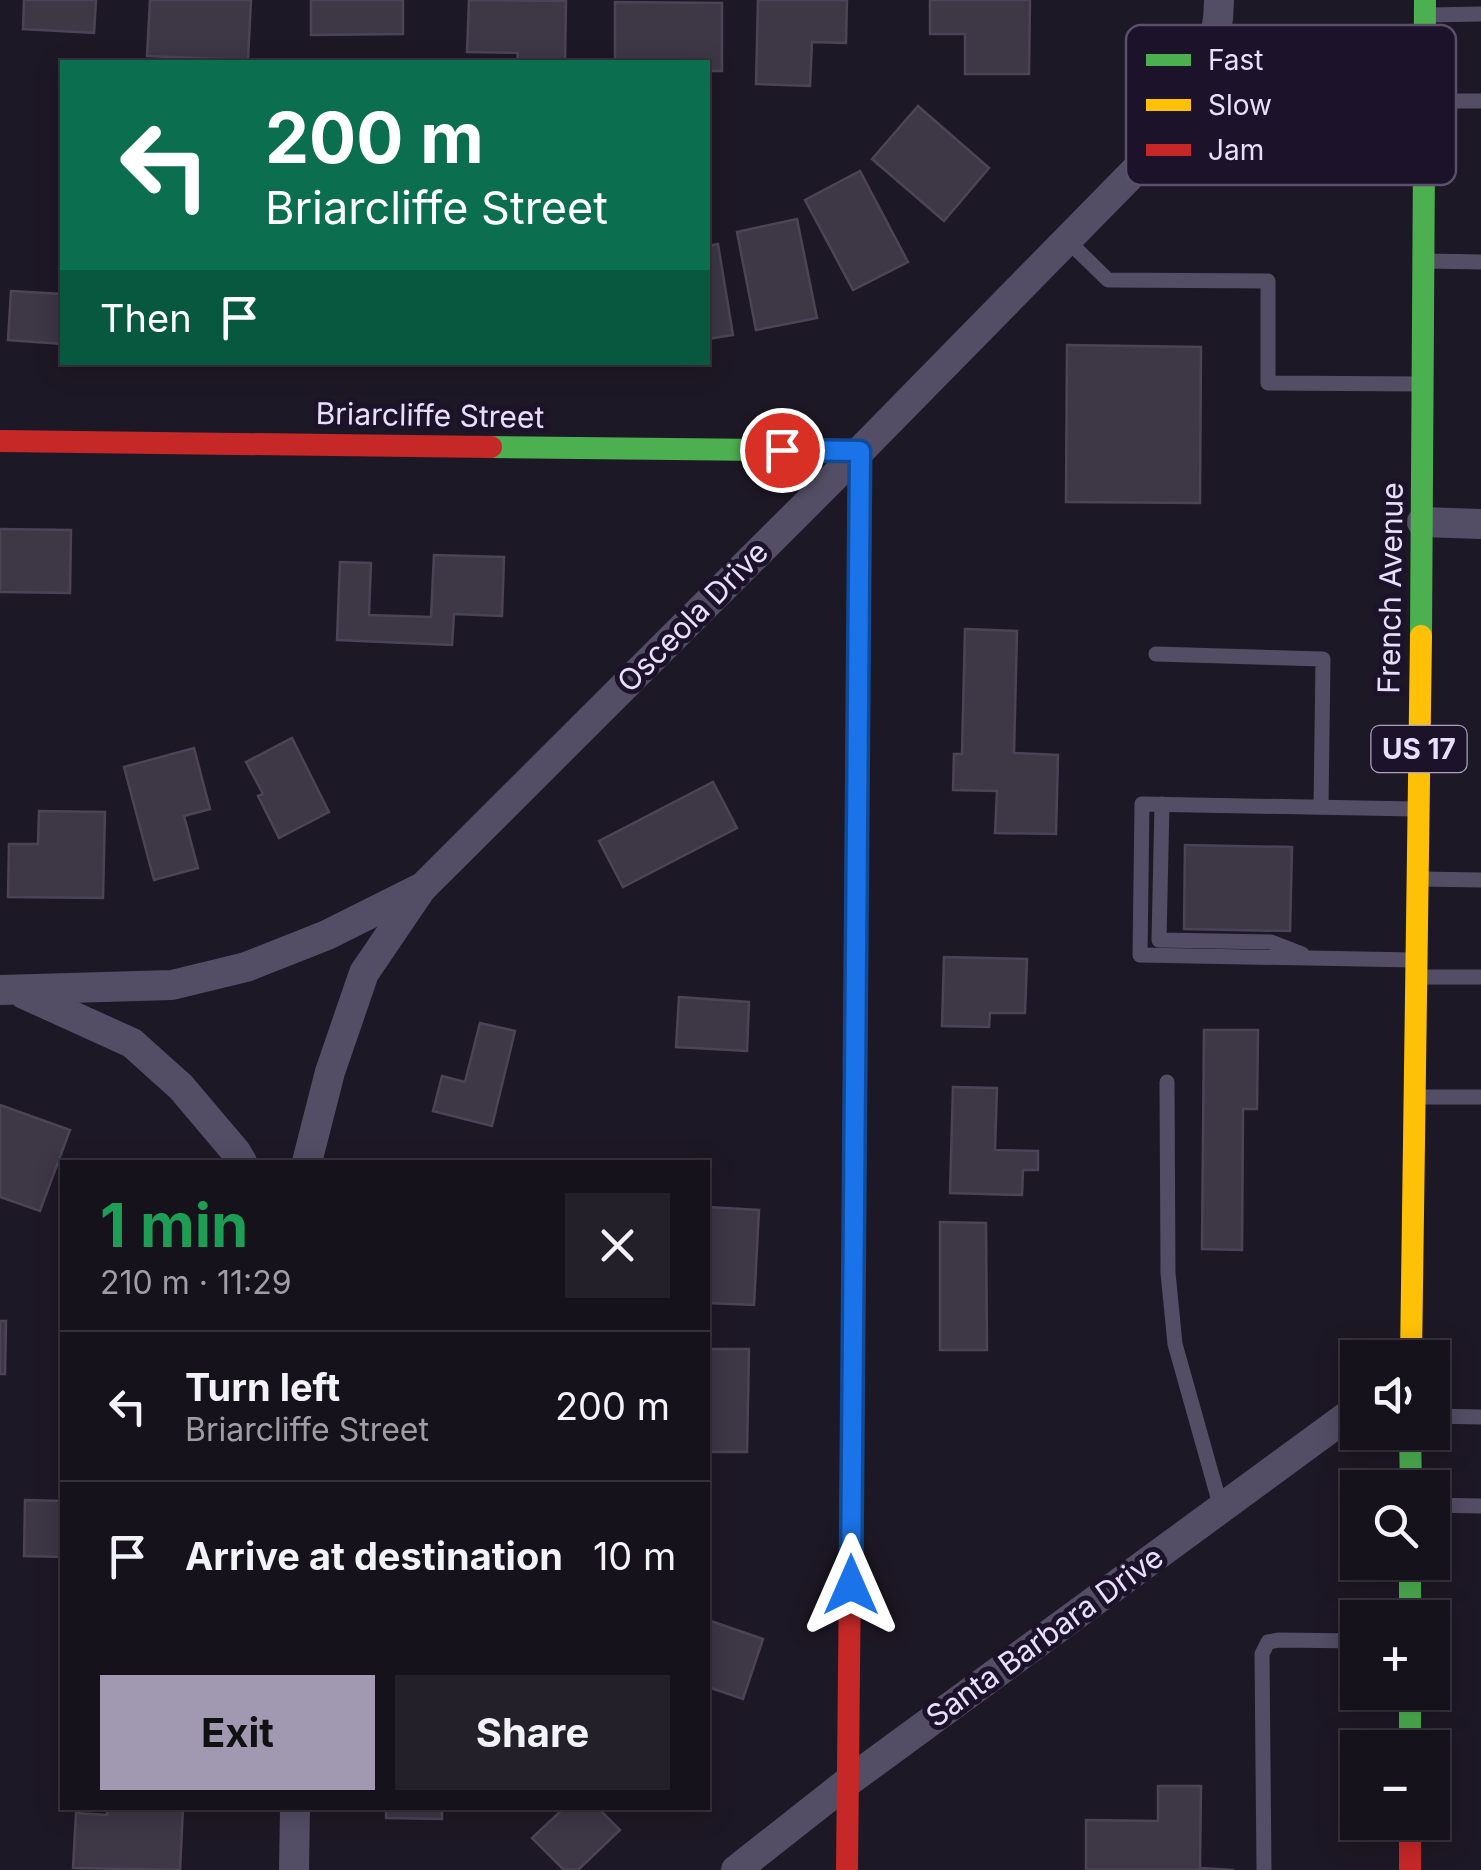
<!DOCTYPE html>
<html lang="en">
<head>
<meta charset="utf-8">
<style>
  body { margin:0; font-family:Inter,sans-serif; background:#232029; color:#f1f3f6; height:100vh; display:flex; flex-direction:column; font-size:38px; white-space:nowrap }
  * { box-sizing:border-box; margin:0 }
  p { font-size:32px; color:#9e9ea3 }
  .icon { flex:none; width:55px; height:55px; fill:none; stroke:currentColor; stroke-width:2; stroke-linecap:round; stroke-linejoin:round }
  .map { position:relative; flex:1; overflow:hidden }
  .drawer { position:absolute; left:60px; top:1160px; width:650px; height:650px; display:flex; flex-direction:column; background:#16121c; border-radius:0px; box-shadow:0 5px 25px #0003,0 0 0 2px #35323b }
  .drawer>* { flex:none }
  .guide { position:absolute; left:60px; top:60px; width:650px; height:305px; border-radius:0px; box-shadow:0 5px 25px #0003,0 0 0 2px #35323b; background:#0b6e4f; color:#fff; overflow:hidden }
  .buttons { position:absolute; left:1340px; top:1340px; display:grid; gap:20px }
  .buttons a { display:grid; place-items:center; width:110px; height:110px; border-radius:0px; background:#16121c; box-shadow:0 5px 25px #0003,0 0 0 2px #35323b; font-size:50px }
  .pin { position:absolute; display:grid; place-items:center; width:85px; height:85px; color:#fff; margin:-42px; border:5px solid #fff; border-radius:50%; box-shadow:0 2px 10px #0007 }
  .me { position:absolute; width:110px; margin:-55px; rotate:0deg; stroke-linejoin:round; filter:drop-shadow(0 0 8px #0008) }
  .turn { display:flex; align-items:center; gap:35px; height:210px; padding:0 40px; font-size:45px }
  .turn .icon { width:130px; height:130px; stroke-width:2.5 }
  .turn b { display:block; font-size:70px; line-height:85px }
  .then { display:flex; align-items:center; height:95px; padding:0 40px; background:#0003; gap:20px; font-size:38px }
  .round { display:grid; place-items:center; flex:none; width:105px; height:105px; border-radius:0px; background:#232029 }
  .summary { display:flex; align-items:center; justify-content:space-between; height:170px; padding:0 40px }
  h1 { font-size:60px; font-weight:700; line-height:75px; color:#1e9e55 }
  .action { display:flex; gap:20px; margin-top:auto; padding:20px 40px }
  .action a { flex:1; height:115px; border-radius:0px; background:#a199b1; color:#111; font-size:40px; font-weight:700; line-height:115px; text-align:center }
  .action a+a { background:#232029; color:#f1f3f6 }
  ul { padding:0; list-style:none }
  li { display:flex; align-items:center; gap:30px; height:150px; padding:0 40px; border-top:2px solid #35323b }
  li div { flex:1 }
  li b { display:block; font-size:38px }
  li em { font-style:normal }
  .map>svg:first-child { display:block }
</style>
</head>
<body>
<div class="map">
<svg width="1481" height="1870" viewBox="0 0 1481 1870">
  <rect width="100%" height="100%" fill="#1d1825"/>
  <g fill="#3d3746" stroke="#4b4457" stroke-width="2.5">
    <path d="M 24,0 L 96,0 L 94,33 L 23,29 Z"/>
    <path d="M 150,0 L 251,0 L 248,60 L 147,56 Z"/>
    <path d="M 311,0 L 403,0 L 403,34 L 311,35 Z"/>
    <path d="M 469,0 L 566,1 L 565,62 L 517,62 L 518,53 L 467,52 Z"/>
    <path d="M 758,0 L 847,0 L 846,43 L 812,42 L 810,86 L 756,84 Z"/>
    <path d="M 930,0 L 1030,0 L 1029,74 L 965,74 L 965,34 L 930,34 Z"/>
    <path d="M 615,2 L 722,3 L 722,71 L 708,71 L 708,62 L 615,62 Z"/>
    <path d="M 918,106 L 989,168 L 944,221 L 872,159 Z"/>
    <path d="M 860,171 L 908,262 L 853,290 L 805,200 Z"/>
    <path d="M 797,219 L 817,318 L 756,330 L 737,232 Z"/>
    <path d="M 718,244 L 733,335 L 708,339 L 708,246 Z"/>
    <path d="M 11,291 L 62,294 L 62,344 L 8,340 Z"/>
    <path d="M 1067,345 L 1201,347 L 1200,503 L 1066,502 Z"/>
    <path d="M 0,529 L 71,530 L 70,593 L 0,592 Z"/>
    <path d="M 434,555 L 504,557 L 502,616 L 454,614 L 452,645 L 337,640 L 340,562 L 371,563 L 369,615 L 431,617 Z"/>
    <path d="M 965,629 L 1017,631 L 1014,753 L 1058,755 L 1056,834 L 995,833 L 997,791 L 953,790 L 954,754 L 962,754 Z"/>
    <path d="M 292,738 L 329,812 L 279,838 L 258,796 L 263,794 L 246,762 Z"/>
    <path d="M 194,748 L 210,809 L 184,816 L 198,868 L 154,880 L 124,767 Z"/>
    <path d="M 713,782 L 737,828 L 623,887 L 599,841 Z"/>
    <path d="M 39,811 L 105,812 L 103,898 L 8,897 L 9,844 L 38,844 Z"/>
    <path d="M 1185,845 L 1292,847 L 1290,931 L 1184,929 Z"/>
    <path d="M 944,957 L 1027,959 L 1025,1013 L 990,1013 L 989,1027 L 942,1026 Z"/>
    <path d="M 679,997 L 749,1002 L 747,1051 L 676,1047 Z"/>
    <path d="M 480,1023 L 515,1031 L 492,1126 L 433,1111 L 442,1076 L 465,1082 Z"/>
    <path d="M 1204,1030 L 1258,1030 L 1257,1109 L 1243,1109 L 1242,1250 L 1202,1249 Z"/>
    <path d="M 953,1087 L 997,1088 L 995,1150 L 1038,1151 L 1038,1170 L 1023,1170 L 1022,1195 L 950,1193 Z"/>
    <path d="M 0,1105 L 70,1130 L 40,1211 L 0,1197 Z"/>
    <path d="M 708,1207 L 759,1210 L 754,1305 L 708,1303 Z"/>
    <path d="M 940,1222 L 986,1223 L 987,1350 L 940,1350 Z"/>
    <path d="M 0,1321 L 6,1321 L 5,1374 L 0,1374 Z"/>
    <path d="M 708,1349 L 749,1349 L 747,1452 L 708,1452 Z"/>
    <path d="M 25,1500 L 62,1501 L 62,1557 L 24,1556 Z"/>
    <path d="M 708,1620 L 763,1639 L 743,1699 L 708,1687 Z"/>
    <path d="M 1158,1786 L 1201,1786 L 1200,1868 L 1234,1870 L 1086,1870 L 1086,1820 L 1158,1821 Z"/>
    <path d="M 107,1808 L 183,1808 L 180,1870 L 73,1868 L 76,1813 L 107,1815 Z"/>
    <path d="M 386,1808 L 442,1808 L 442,1819 L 386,1818 Z"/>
    <path d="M 564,1808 L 598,1808 L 620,1830 L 578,1870 L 564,1870 L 532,1838 Z"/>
  </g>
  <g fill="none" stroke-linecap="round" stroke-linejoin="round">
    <g stroke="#534e65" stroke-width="15">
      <path d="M 1429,15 L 1481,14"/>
      <path d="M 1429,101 L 1481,101"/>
      <path d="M 1067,240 L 1108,280 L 1268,281 L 1268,383 L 1419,384"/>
      <path d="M 1427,261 L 1481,262"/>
      <path d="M 1156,654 L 1323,659 L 1321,807"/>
      <path d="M 1162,804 L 1159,940 L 1271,942 L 1302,954"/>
      <path d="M 1414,809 L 1142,804 L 1140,955 L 1414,960"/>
      <path d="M 1420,879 L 1481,880"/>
      <path d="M 1420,977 L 1481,977"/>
      <path d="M 1167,1082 L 1168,1273 L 1175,1344 L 1221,1508"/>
      <path d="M 1418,1097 L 1481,1097"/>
      <path d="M 1432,1416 L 1481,1417"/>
      <path d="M 1432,1505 L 1481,1506"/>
      <path d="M 1264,1870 L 1262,1654 L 1268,1642 L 1279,1640 L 1358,1641"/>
    </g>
    <g stroke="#534e65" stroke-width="30">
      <path d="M 1422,522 L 1481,524"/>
      <path d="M 0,990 L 172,985 L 246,967 L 327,935 L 423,887 L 860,451 L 1176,129 C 1199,86 1219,50 1219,0"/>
      <path d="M 24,994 L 132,1043 L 181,1087 L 236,1152 L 242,1162"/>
      <path d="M 307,1162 L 330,1072 L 364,973 L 421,889"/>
      <path d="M 294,1870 L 295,1808"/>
      <path d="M 736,1870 L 849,1781 L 1358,1408"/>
    </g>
    <g stroke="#4caf50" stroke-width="22">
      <path d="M 491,447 L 860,451 L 860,489"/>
      <path d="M 1421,636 L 1425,0"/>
      <path d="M 1410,1432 L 1411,1488"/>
      <path d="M 1410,1562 L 1410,1618"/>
      <path d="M 1410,1692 L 1410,1748"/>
    </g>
    <g stroke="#ffc107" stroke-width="22">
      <path d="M 1411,1358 L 1421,636"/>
      <path d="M 852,1370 L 855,989"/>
    </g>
    <g stroke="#c62828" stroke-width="22">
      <path d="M 0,441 L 491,447"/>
      <path d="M 855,989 L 860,489"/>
      <path d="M 1410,1822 L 1410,1870"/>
      <path d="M 847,1870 L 852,1370"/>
    </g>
  </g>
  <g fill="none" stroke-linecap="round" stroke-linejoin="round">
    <defs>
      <path id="route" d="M 782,450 L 860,451 L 851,1585"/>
    </defs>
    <use href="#route" stroke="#114b97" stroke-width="25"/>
    <use href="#route" stroke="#1a73e8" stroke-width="18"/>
  </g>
  <g text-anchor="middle" stroke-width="10" stroke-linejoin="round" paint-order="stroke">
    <rect fill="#1c132a" stroke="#aba2be" stroke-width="2.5" x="1371.5" y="726" width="95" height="46" rx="8"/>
    <g font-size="28" font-weight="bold" fill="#e8dffd">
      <text x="1419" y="759">US 17</text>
    </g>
    <g font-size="30" fill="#e8dffd" stroke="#1c132a">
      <text transform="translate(430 416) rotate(1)" y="10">Briarcliffe Street</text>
      <text transform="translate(1391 588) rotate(-89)" y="10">French Avenue</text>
      <text transform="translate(693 617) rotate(-45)" y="10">Osceola Drive</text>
      <text transform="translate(1045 1637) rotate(-36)" y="10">Santa Barbara Drive</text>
    </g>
  </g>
  <rect x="1126" y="25" width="330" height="160" rx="15" fill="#1c132a" stroke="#595069" stroke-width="2.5"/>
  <rect x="1146" y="54" width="45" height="12" fill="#4caf50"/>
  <rect x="1146" y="99" width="45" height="12" fill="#ffc107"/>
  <rect x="1146" y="144" width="45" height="12" fill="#c62828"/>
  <g font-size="28" fill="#e8dffd">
    <text x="1208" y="70">Fast</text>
    <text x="1208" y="115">Slow</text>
    <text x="1208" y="160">Jam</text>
  </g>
</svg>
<div class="buttons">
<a><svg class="icon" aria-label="sound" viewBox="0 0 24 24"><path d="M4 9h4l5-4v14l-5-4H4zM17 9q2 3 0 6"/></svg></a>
<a><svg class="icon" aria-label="search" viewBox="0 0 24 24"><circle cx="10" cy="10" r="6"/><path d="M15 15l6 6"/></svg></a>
<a>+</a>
<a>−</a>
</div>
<div class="pin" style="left:782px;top:450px;background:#d93025"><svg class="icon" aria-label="arrive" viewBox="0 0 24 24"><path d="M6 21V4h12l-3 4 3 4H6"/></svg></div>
<svg class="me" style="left:851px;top:1585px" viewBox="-20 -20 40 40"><path d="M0-17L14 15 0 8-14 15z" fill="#1a73e8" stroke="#fff" stroke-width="4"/></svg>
<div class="guide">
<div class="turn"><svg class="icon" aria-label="left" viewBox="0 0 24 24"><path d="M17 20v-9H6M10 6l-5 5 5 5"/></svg><div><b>200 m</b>Briarcliffe Street</div></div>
<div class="then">Then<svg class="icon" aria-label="arrive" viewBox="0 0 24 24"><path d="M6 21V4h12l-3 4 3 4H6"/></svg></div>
</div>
<section class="drawer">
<div class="summary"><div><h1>1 min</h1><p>210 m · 11:29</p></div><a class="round"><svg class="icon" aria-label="close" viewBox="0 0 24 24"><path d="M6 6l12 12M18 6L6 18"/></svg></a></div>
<ul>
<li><svg class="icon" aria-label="left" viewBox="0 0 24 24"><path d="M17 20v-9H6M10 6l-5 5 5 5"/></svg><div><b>Turn left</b><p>Briarcliffe Street</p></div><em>200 m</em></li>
<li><svg class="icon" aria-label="arrive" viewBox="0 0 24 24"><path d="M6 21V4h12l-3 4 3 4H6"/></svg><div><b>Arrive at destination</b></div><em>10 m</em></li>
</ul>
<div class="action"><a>Exit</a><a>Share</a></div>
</section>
</div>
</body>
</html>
